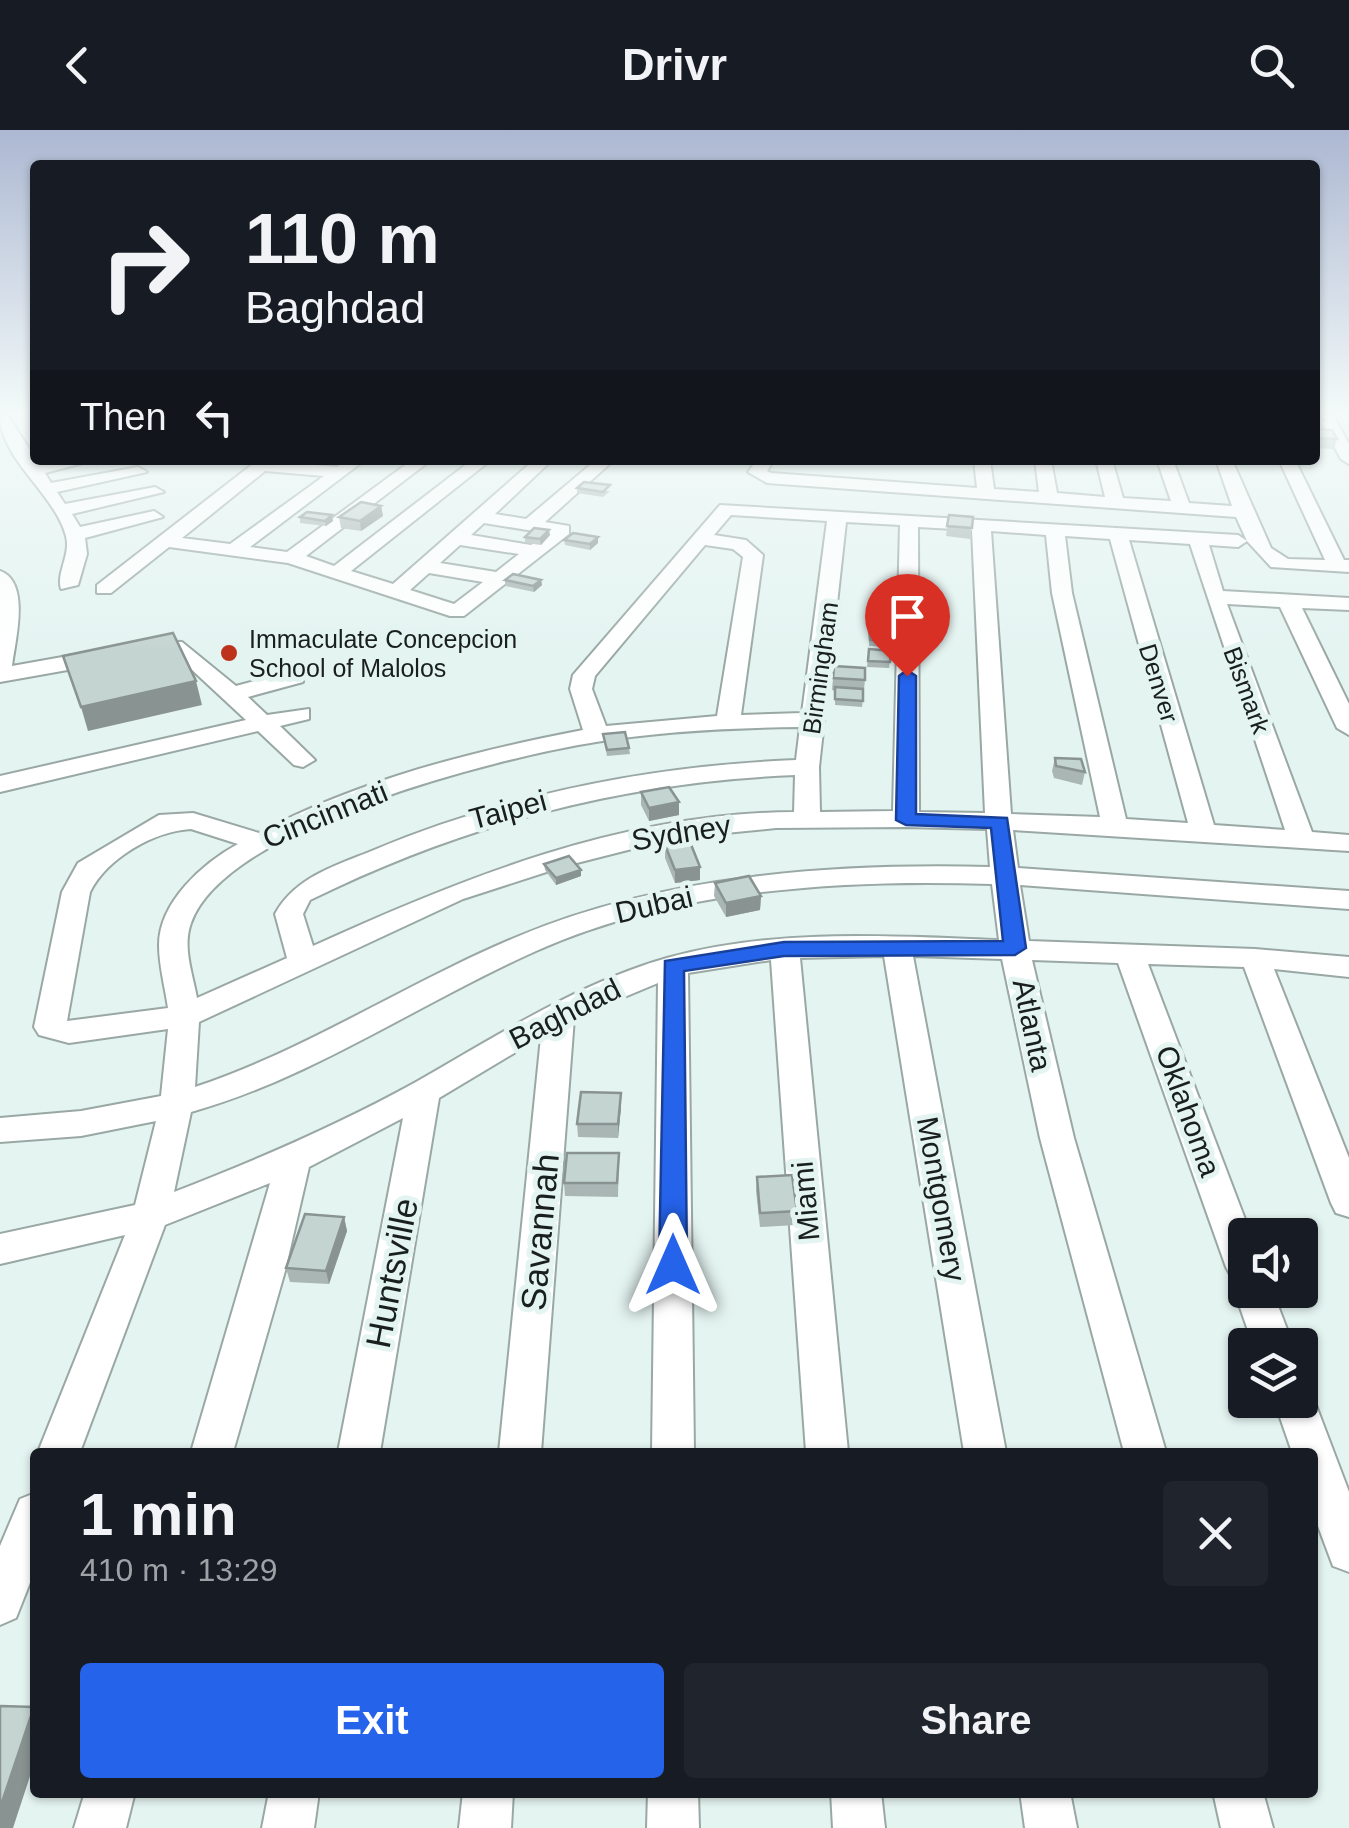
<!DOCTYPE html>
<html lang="en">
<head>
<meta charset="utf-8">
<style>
  body { margin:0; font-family:Arial,sans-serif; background:#20242c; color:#f1f3f6; height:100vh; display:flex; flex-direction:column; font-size:38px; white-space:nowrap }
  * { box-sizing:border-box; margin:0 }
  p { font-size:32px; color:#9ea1a6 }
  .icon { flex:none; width:55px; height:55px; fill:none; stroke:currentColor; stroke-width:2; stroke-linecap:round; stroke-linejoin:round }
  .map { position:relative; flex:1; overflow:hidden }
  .sheet { position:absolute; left:30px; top:1318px; width:1288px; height:350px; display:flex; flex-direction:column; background:#171b24; border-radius:10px; box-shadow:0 2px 8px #0004 }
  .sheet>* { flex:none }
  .hud { position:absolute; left:30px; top:30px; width:1290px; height:305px; border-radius:10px; box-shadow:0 2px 8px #0004; background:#171b24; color:#f1f3f6; overflow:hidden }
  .buttons { position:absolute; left:1228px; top:1088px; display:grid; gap:20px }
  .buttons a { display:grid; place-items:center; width:90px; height:90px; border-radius:10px; background:#171b24; box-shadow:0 2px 8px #0004; font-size:50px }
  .pin { position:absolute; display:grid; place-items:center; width:85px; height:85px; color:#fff; margin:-102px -42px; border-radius:50% 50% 50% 0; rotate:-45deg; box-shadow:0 0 10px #0007 }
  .pin .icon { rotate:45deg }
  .me { position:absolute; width:110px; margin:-55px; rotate:0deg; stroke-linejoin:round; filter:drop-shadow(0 0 8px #0008) }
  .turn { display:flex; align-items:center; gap:35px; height:210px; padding:0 50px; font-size:45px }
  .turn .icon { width:130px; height:130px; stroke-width:2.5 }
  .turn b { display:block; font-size:70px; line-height:85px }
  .then { display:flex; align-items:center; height:95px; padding:0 50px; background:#0003; gap:20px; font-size:38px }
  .round { display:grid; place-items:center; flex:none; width:105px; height:105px; border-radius:10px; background:#20242c }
  .head { display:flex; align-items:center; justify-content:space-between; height:170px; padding:0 50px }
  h1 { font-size:60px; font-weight:600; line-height:75px }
  .cta { display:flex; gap:20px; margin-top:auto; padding:20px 50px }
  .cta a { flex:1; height:115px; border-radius:10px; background:#2563eb; color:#fff; font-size:40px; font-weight:600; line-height:115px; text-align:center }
  .cta a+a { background:#20242c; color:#f1f3f6 }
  header { display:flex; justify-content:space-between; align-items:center; height:130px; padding:0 50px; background:#171b24; font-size:45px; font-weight:600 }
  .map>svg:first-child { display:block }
</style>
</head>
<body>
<header><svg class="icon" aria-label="back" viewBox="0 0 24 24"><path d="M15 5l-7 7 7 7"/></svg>Drivr<svg class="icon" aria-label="search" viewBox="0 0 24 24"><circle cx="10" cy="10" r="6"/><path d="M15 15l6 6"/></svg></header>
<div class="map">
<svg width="1349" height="1698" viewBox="0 0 1349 1698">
  <rect width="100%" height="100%" fill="#e4f4f1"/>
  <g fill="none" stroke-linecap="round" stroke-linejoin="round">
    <defs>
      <g id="minor">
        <path d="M 0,285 L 7,285 L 39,333 L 95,330 L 45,343 L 51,353 L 138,337 L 147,342 L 57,362 L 65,374 L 155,357 L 164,362 L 72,384 L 80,397 L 154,381 L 163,387 L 85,408 L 87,424 L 78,455 L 61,459 C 56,443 71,425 66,406 C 55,364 0,329 0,285 Z"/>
        <path d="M 1317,285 L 1333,285 L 1349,314 L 1349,334 L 1341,329 Z"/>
        <path d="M 258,330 L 337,337 L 346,330 L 365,330 L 250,417 L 287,422 L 412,330 L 431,330 L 306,426 L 334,436 L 472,330 L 491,330 L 351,441 L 393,454 L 534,330 L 552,330 L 495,384 L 526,389 L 596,330 L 614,330 L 545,392 L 569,396 L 569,404 L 464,486 L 450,486 L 288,433 L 169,417 L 111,463 L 97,463 L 97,455 ZM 265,341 L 324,346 L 230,414 L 182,408 ZM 484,393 L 546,403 L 531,415 L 471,405 ZM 460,415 L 519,424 L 496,442 L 440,433 ZM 429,443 L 483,452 L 454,474 L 410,460 Z"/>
        <path d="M 757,330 L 774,330 L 767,341 L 771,343 L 977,358 L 974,330 L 990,330 L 994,359 L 1039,362 L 1035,330 L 1051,330 L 1057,363 L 1105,367 L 1096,330 L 1112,330 L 1123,368 L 1171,371 L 1157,330 L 1173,330 L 1189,373 L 1232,376 L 1216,330 L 1232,330 L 1271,418 L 1288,429 L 1325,430 L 1279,330 L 1295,330 L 1344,430 L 1349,430 L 1349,442 L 1271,437 L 1247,411 L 1238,417 L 1209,415 L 1223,461 L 1349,468 L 1349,480 L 1302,478 L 1349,574 L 1349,605 L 1337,598 L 1280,477 L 1227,474 L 1312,702 L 1349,705 L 1349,721 L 1013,700 L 1018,738 L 1349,761 L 1349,779 L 1020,755 L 1029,811 L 1255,819 L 1349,827 L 1349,847 L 1274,839 L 1349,1028 L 1349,1087 L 1336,1083 L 1331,1073 L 1244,837 L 1148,834 L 1251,1105 L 1245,1105 L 1245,1160 L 1272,1160 L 1293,1215 L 1253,1215 L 1234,1160 L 1239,1150 L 1232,1148 L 1226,1137 L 1118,833 L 1032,830 L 1074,1008 L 1166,1322 L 1124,1322 L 1040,1008 L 1002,829 L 913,826 L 1006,1322 L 964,1322 L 884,826 L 800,828 L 848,1322 L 806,1322 L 771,830 L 688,843 L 694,1322 L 652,1322 L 658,853 L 574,888 L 541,1322 L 499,1322 L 541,907 L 439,968 L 380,1322 L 338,1322 L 403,988 L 309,1037 L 285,1141 L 233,1322 L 191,1322 L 270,1053 L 165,1095 L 80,1322 L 38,1322 L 125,1105 L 0,1134 L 0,1104 L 135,1075 L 156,991 L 81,1006 L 0,1012 L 0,988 L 81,981 L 161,966 L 168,899 L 69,913 L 39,905 L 34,897 L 62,762 L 78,733 L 159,685 L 193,683 L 259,703 C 359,650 473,621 583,600 L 570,559 L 573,545 L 720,375 L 1238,405 L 1247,411 L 1236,387 L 767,353 L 748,342 ZM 731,385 L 827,391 L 802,583 L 741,585 L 763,425 L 746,410 L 714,405 ZM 846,392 L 900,395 L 893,681 L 820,682 L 819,637 ZM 918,397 L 972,400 L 985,683 L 919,682 ZM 991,401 L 1046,405 L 1052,463 L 1100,687 L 1011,684 ZM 1065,406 L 1110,409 L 1188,693 L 1126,689 L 1072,463 ZM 1129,410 L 1190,414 L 1285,700 L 1214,695 ZM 705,415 L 733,419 L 743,427 L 717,586 L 606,596 L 592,559 L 595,546 ZM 800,597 L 796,630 C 649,636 509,664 374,720 C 335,736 295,747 275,784 L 287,828 L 197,868 C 193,845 182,817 191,793 C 225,696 501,627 596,612 C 663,601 732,598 800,597 ZM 795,645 L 794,682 C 625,683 464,747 313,816 L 303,784 L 310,770 C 465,694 622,652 795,645 ZM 906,697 L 987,699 L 990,737 C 834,733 665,745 519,806 C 408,852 309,919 195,957 L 199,892 L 463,769 L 565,736 L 675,708 L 776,698 ZM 191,699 L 238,714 C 203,733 159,772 159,815 C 159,836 165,857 168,878 L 67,891 L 90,762 C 107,728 154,701 191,699 ZM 992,754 L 999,810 C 891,806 773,798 667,828 C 576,854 497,906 416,952 C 338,995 257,1030 174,1062 L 191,982 C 315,947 419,873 536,821 C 675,759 841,749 992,754 Z"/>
        <path d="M 0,441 C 31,452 15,511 12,536 L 152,511 L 182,512 L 236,556 L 295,540 L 303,542 L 303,552 L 248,567 L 267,585 L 309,579 L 309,589 L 280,596 L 315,630 L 303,637 L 294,635 L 258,601 L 0,662 L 0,646 L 246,590 L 176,525 L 152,525 L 0,552 Z"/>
        <path d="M 1300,1254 L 1308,1257 L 1314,1270 L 1349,1362 L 1349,1442 L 1333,1436 L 1312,1380 L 1312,1322 L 1292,1322 L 1274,1270 L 1300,1270 Z"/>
        <path d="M 35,1363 L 35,1440 L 16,1488 L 0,1495 L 0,1416 L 20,1369 Z"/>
        <path d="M 85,1662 L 135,1662 L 126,1698 L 74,1698 Z"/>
        <path d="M 269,1662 L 319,1662 L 314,1698 L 262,1698 Z"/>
        <path d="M 463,1662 L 513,1662 L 511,1698 L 459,1698 Z"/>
        <path d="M 648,1662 L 698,1662 L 699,1698 L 647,1698 Z"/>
        <path d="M 831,1662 L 881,1662 L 885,1698 L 833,1698 Z"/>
        <path d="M 1020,1662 L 1070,1662 L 1077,1698 L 1025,1698 Z"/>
        <path d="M 1213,1662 L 1263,1662 L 1273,1698 L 1221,1698 Z"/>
      </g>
    </defs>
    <use href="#minor" stroke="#99a8a4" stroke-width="4"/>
    <use href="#minor" fill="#fff" fill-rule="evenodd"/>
  </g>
  <g fill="#a9b6b4">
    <path d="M 1315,285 L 1326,288 L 1324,292 L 1315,292 Z"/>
    <path d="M 1315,299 L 1337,309 L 1334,319 L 1315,318 Z"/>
    <path d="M 577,358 L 610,361 L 603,367 L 577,363 Z"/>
    <path d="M 381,376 L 383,386 L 361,401 L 341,398 L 339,387 Z"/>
    <path d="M 332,385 L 333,391 L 326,396 L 300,393 L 300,387 Z"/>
    <path d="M 949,385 L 973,387 L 970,409 L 946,406 Z"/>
    <path d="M 550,405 L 541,415 L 525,413 L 525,407 Z"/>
    <path d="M 564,410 L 598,413 L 590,420 L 565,415 Z"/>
    <path d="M 505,450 L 541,450 L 542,455 L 534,462 L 505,456 Z"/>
    <path d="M 869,498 L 891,511 L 891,517 L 869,516 Z"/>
    <path d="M 869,519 L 891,521 L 889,538 L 867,537 Z"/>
    <path d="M 834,536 L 865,550 L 862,577 L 835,575 L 835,561 L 832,560 Z"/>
    <path d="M 603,604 L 629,618 L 630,624 L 607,626 Z"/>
    <path d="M 1055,628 L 1085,642 L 1082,655 L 1054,648 L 1052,641 Z"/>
    <path d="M 641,662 L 679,685 L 649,691 L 641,675 Z"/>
    <path d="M 665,715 L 700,750 L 675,753 L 665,728 Z"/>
    <path d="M 544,734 L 581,746 L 556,755 L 545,740 Z"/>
    <path d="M 715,753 L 761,766 L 760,780 L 726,787 L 714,766 Z"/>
    <path d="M 621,977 L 618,1008 L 578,1007 L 577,994 Z"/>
    <path d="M 619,1023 L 618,1067 L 565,1066 L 564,1053 Z"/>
    <path d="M 757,1047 L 797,1081 L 796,1095 L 760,1097 L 756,1061 Z"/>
    <path d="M 344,1087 L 347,1101 L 329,1154 L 290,1152 L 286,1138 Z"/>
  </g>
  <g fill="#899492">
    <path d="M 381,376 L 383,386 L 361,401 L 360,391 Z"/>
    <path d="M 332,385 L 333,391 L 326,396 L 325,391 Z"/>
    <path d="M 549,400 L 550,405 L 541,415 L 540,409 Z"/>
    <path d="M 598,407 L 598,413 L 590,420 L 590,414 Z"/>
    <path d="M 541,450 L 542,455 L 534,462 L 533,456 Z"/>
    <path d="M 196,551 L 202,575 L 88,601 L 81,577 Z"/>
    <path d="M 679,672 L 679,685 L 649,691 L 649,678 Z"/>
    <path d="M 700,737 L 700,750 L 675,753 L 675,740 Z"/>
    <path d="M 581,740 L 581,746 L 556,755 L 556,748 Z"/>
    <path d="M 761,766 L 760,780 L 726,787 L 726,773 Z"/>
    <path d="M 621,963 L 621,977 L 618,1008 L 618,994 Z"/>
    <path d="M 344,1087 L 347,1101 L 329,1154 L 326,1141 Z"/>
    <path d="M 34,1577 L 35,1631 L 13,1698 L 0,1698 L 0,1678 Z"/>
  </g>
  <g fill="#c4d4d1" stroke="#899492" stroke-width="2.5">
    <path d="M 1315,299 L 1332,300 L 1337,309 L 1315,308 Z"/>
    <path d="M 584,352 L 610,355 L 603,362 L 577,358 Z"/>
    <path d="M 361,372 L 381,376 L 360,391 L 339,387 Z"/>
    <path d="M 307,382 L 332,385 L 325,391 L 300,387 Z"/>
    <path d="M 949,385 L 973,387 L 972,398 L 947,396 Z"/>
    <path d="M 534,398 L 549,400 L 540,409 L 525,407 Z"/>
    <path d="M 573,403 L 598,407 L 590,414 L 564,410 Z"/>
    <path d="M 513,444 L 541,450 L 533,456 L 505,450 Z"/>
    <path d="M 869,498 L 890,498 L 891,511 L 870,510 Z"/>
    <path d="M 173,503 L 196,551 L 81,577 L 63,526 Z"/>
    <path d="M 869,519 L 891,521 L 890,532 L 868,531 Z"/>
    <path d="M 834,536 L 865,538 L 865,550 L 833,548 Z"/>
    <path d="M 835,557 L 863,559 L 863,571 L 835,569 Z"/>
    <path d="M 625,602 L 629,618 L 607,620 L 603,604 Z"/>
    <path d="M 1055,628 L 1081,629 L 1085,642 L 1056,636 Z"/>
    <path d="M 669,657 L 679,672 L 649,678 L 641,662 Z"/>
    <path d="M 690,712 L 700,737 L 675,740 L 665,715 Z"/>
    <path d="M 569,726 L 581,740 L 556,748 L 544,734 Z"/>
    <path d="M 749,746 L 761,766 L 726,773 L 715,753 Z"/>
    <path d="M 581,962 L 621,963 L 618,994 L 577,994 Z"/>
    <path d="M 567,1023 L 619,1023 L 617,1053 L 564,1053 Z"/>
    <path d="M 792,1045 L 797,1081 L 760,1083 L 757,1047 Z"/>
    <path d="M 305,1084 L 344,1087 L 326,1141 L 286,1138 Z"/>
    <path d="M 0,1576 L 34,1577 L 0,1678 Z"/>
  </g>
  <linearGradient id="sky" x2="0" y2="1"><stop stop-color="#acb8d2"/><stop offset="0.54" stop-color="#f3faf9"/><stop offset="1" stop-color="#f3faf9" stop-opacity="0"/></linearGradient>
  <rect width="1349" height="523" fill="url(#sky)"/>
  <path fill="#2563eb" stroke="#184099" stroke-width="2.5" d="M 907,540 L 916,546 L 916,684 L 1007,688 L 1026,818 L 1015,825 L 784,826 L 684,841 L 687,1135 L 683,1143 L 663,1143 L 659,1135 L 665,831 L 784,812 L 1003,811 L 991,698 L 906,695 L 896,690 L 899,546 Z"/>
  <circle fill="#bd321b" stroke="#e4f4f1" stroke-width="4" cx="229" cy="523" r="10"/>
  <g text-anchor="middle" stroke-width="10" stroke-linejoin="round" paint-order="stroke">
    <g font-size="25" fill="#191f1e" stroke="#e4f4f1" text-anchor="start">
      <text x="249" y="518">Immaculate Concepcion<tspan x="249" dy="29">School of Malolos</tspan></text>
    </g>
    <g font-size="25" fill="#191f1e" stroke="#e4f4f1">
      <text transform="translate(820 538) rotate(-82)" y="9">Birmingham</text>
      <text transform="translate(1159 553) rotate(73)" y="9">Denver</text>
      <text transform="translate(1247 560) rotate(70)" y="9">Bismark</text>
    </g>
    <g font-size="30" fill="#191f1e" stroke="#e4f4f1">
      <text transform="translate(508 680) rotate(-15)" y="10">Taipei</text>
      <text transform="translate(325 685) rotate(-22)" y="10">Cincinnati</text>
      <text transform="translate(681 703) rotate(-9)" y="10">Sydney</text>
      <text transform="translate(654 775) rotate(-13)" y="10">Dubai</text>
      <text transform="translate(565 884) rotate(-27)" y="10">Baghdad</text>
      <text transform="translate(1032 895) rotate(78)" y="10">Atlanta</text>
      <text transform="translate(1188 981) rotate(70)" y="10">Oklahoma</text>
      <text transform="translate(941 1069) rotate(80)" y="10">Montgomery</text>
      <text transform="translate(806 1071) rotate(-95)" y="10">Miami</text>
    </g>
    <g font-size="35" fill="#191f1e" stroke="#e4f4f1">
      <text transform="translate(540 1102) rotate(-85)" y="12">Savannah</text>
      <text transform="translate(392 1143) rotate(-79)" y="12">Huntsville</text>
    </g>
  </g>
</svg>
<div class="buttons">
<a><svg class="icon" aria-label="sound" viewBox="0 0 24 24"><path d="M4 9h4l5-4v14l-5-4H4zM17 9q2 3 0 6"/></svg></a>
<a><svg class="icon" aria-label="layers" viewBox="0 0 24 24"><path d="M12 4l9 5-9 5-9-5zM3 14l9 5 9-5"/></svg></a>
</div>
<div class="pin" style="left:907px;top:546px;background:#d93025"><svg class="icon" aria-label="arrive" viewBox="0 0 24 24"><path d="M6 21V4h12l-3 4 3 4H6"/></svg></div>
<svg class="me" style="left:673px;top:1135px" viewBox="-20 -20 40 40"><path d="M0-17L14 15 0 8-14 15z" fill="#2563eb" stroke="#fff" stroke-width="4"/></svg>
<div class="hud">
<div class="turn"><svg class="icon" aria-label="right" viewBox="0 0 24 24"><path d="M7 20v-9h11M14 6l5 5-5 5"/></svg><div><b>110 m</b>Baghdad</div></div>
<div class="then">Then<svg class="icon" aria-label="left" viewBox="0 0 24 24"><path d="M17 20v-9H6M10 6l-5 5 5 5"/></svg></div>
</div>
<section class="sheet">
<div class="head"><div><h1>1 min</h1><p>410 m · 13:29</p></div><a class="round"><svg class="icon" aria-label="close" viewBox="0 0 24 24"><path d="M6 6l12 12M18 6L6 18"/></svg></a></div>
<div class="cta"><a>Exit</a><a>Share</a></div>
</section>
</div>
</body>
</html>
